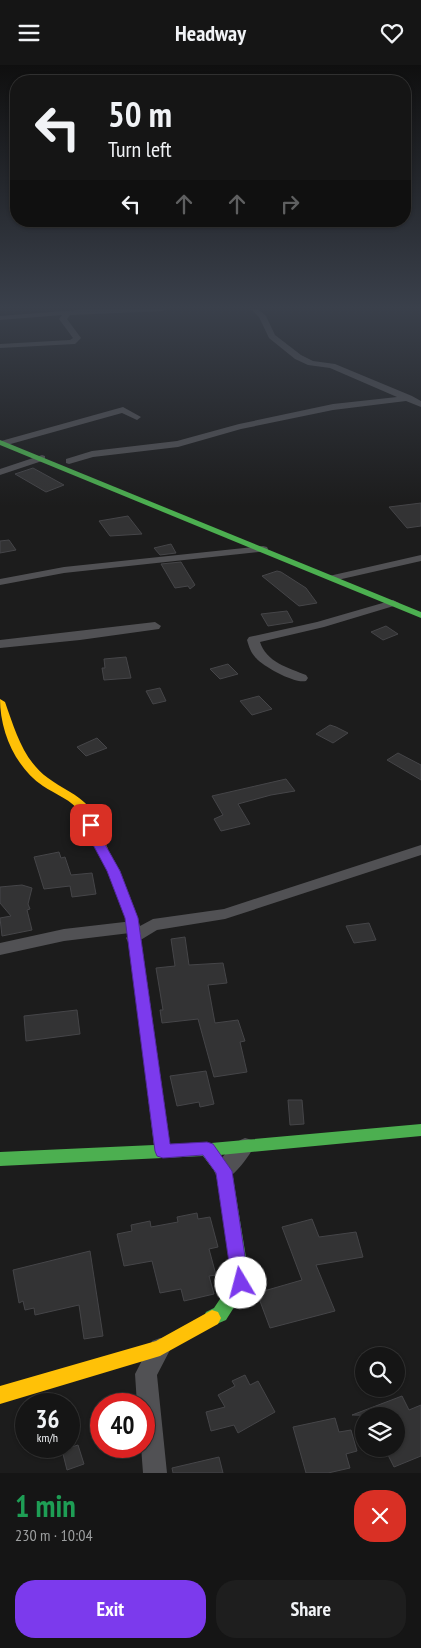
<!DOCTYPE html>
<html lang="en">
<head>
<meta charset="utf-8">
<style>
  body { margin:0; font-family:"PT Sans Narrow",sans-serif; background:#1e1e1e; color:#f1f3f6; height:100vh; display:flex; flex-direction:column; font-size:19px; white-space:nowrap }
  * { box-sizing:border-box; margin:0 }
  p { font-size:16px; color:#9d9fa0 }
  .icon { flex:none; width:28px; height:28px; fill:none; stroke:currentColor; stroke-width:2; stroke-linecap:round; stroke-linejoin:round }
  .map { position:relative; height:1408px; overflow:hidden }
  .side { display:flex; flex-direction:column; background:#151515; flex:1 }
  .side>* { flex:none }
  .guide { position:absolute; left:10px; top:10px; width:401px; height:152px; border-radius:20px; box-shadow:0 1px 4px #0004,0 0 0 1px #343434; background:#151515; color:#f1f3f6; overflow:hidden }
  .tools { position:absolute; left:355px; top:1282px; display:grid; gap:10px }
  .tools a { display:grid; place-items:center; width:50px; height:50px; border-radius:50%; background:#151515; box-shadow:0 1px 4px #0004,0 0 0 1px #343434; font-size:25px }
  .speed { position:absolute; left:15px; top:1328px; display:flex; gap:10px; font-size:25px; font-weight:700; text-align:center }
  .speed>* { display:grid; place-content:center; width:65px; height:65px; border-radius:50%; background:#151515; box-shadow:0 1px 4px #0004,0 0 0 1px #343434; line-height:1 }
  .speed small { font-size:12px; font-weight:400 }
  .speed .limit { border:8px solid #d22; background:#fff; color:#111 }
  .pin { position:absolute; display:grid; place-items:center; width:42px; height:42px; color:#fff; margin:-21px; border-radius:10px; box-shadow:0 2px 8px #0006 }
  .me { position:absolute; width:55px; margin:-28px; rotate:352deg; stroke-linejoin:round; filter:drop-shadow(0 0 4px #0008) }
  .turn { display:flex; align-items:center; gap:18px; height:105px; padding:0 15px; font-size:22px }
  .turn .icon { width:65px; height:65px; stroke-width:2.5 }
  .turn b { display:block; font-size:35px; line-height:42px }
  .lanes { display:flex; align-items:center; height:48px; padding:0 15px; background:#0003; justify-content:center; gap:25px; direction:ltr }
  .lanes .off { opacity:.35 }
  .round { display:grid; place-items:center; flex:none; width:52px; height:52px; border-radius:20px; background:#1e1e1e }
  .summary { display:flex; align-items:center; justify-content:space-between; height:85px; padding:0 15px }
  h1 { font-size:30px; font-weight:800; line-height:38px; color:#1e9e55 }
  .cta { display:flex; gap:10px; margin-top:auto; padding:10px 15px }
  .cta a { flex:1; height:58px; border-radius:20px; background:#7c3aed; color:#fff; font-size:20px; font-weight:800; line-height:58px; text-align:center }
  .cta a+a { background:#1e1e1e; color:#f1f3f6 }
  header { display:flex; justify-content:space-between; align-items:center; height:65px; padding:0 15px; background:#151515; font-size:22px; font-weight:800 }
  .map>svg:first-child { display:block }
</style>
</head>
<body>
<header><svg class="icon" aria-label="menu" viewBox="0 0 24 24"><path d="M4 6h16M4 12h16M4 18h16"/></svg>Headway<svg class="icon" aria-label="heart" viewBox="0 0 24 24"><path d="M12 20l-8-8c-3-5 5-10 8-4 3-6 11-1 8 4z"/></svg></header>
<div class="map">
<svg width="421" height="1408" viewBox="0 0 421 1408">
  <rect width="100%" height="100%" fill="#1c1c1c"/>
  <g fill="#333334" stroke="#454548">
    <path d="M 33,403 L 64,420 L 46,427 L 15,409 Z"/>
    <path d="M 421,438 L 421,461 L 407,463 L 389,442 Z"/>
    <path d="M 128,451 L 142,469 L 110,471 L 99,456 Z"/>
    <path d="M 9,475 L 16,485 L 0,488 L 0,476 Z"/>
    <path d="M 171,479 L 176,488 L 160,490 L 154,483 Z"/>
    <path d="M 181,497 L 195,520 L 190,524 L 188,521 L 175,523 L 161,499 Z"/>
    <path d="M 277,506 L 281,507 L 306,523 L 317,538 L 299,541 L 262,511 Z"/>
    <path d="M 287,546 L 293,557 L 268,561 L 261,549 Z"/>
    <path d="M 386,561 L 398,569 L 383,575 L 371,567 Z"/>
    <path d="M 126,592 L 131,613 L 104,615 L 102,603 L 105,603 L 104,594 Z"/>
    <path d="M 228,599 L 238,609 L 220,614 L 210,604 Z"/>
    <path d="M 160,623 L 166,636 L 153,639 L 146,626 Z"/>
    <path d="M 259,631 L 272,644 L 252,650 L 240,636 Z"/>
    <path d="M 330,660 L 336,662 L 348,668 L 333,678 L 316,669 Z"/>
    <path d="M 97,673 L 107,683 L 86,691 L 77,682 Z"/>
    <path d="M 398,688 L 421,700 L 421,715 L 387,695 Z"/>
    <path d="M 286,714 L 295,726 L 271,730 L 238,739 L 250,759 L 221,766 L 214,754 L 223,750 L 212,731 Z"/>
    <path d="M 59,787 L 61,793 L 65,792 L 71,810 L 92,808 L 96,829 L 72,832 L 70,821 L 44,824 L 34,792 Z"/>
    <path d="M 22,820 L 32,823 L 28,839 L 30,844 L 27,845 L 32,865 L 2,871 L 0,853 L 11,851 L 0,838 L 0,822 Z"/>
    <path d="M 369,858 L 376,875 L 354,878 L 346,861 Z"/>
    <path d="M 185,872 L 189,900 L 223,898 L 227,918 L 208,920 L 215,958 L 238,955 L 245,976 L 240,977 L 247,1007 L 214,1012 L 198,954 L 162,958 L 160,945 L 163,945 L 156,903 L 175,901 L 171,874 Z"/>
    <path d="M 77,945 L 80,969 L 26,976 L 24,951 Z"/>
    <path d="M 206,1006 L 214,1039 L 200,1042 L 199,1037 L 177,1041 L 170,1011 Z"/>
    <path d="M 288,1035 L 302,1035 L 304,1059 L 290,1060 Z"/>
    <path d="M 197,1148 L 198,1154 L 210,1152 L 218,1182 L 209,1184 L 216,1210 L 209,1211 L 214,1229 L 184,1236 L 181,1224 L 160,1228 L 152,1196 L 124,1201 L 117,1169 L 132,1166 L 131,1160 L 150,1156 L 151,1162 L 178,1157 L 177,1152 Z"/>
    <path d="M 312,1154 L 319,1172 L 356,1167 L 363,1192 L 316,1200 L 335,1246 L 270,1263 L 257,1228 L 302,1215 L 282,1162 Z"/>
    <path d="M 90,1186 L 103,1271 L 84,1274 L 79,1240 L 35,1250 L 34,1243 L 25,1245 L 23,1236 L 19,1238 L 13,1205 Z"/>
    <path d="M 245,1310 L 250,1320 L 258,1316 L 275,1347 L 238,1368 L 234,1360 L 211,1366 L 206,1347 L 225,1342 L 218,1330 L 235,1321 L 232,1316 Z"/>
    <path d="M 402,1331 L 409,1345 L 421,1340 L 421,1391 L 394,1402 L 385,1384 L 396,1384 L 396,1351 L 352,1350 Z"/>
    <path d="M 335,1353 L 339,1367 L 351,1365 L 357,1386 L 346,1389 L 350,1403 L 328,1408 L 306,1408 L 293,1362 Z"/>
    <path d="M 78,1380 L 84,1399 L 67,1405 L 62,1385 Z"/>
    <path d="M 219,1392 L 223,1408 L 173,1408 L 172,1403 Z"/>
  </g>
  <g fill="none" stroke-linecap="round" stroke-linejoin="round">
    <g fill="#515154" fill-rule="evenodd">
      <path d="M 90,244 L 167,244 L 163,246 L 70,250 L 67,254 L 81,273 L 75,279 L 0,283 L 0,279 L 70,275 L 73,273 L 59,254 L 62,250 L 0,255 L 0,251 Z"/>
      <path d="M 251,244 L 258,244 L 266,251 L 275,270 L 301,290 L 313,296 L 335,299 L 412,331 L 421,336 L 421,342 L 406,336 L 333,345 L 241,364 L 178,382 L 93,392 L 69,399 L 66,398 L 66,394 L 92,386 L 177,376 L 239,359 L 333,339 L 397,332 L 330,303 L 308,300 L 295,294 L 269,273 L 259,252 Z"/>
      <path d="M 123,342 L 141,352 L 137,355 L 122,348 L 7,380 L 0,379 L 1,376 Z"/>
      <path d="M 42,390 L 45,391 L 45,395 L 0,410 L 0,404 Z"/>
      <path d="M 263,481 L 267,482 L 268,484 L 267,486 L 64,508 L 0,520 L 0,514 L 64,502 Z"/>
      <path d="M 421,490 L 421,496 L 333,516 L 327,513 L 329,511 Z"/>
      <path d="M 393,535 L 399,538 L 397,540 L 324,562 L 260,577 C 266,597 289,603 306,610 L 308,613 L 306,616 C 295,619 264,602 256,593 C 251,588 249,582 247,575 L 249,572 L 317,557 Z"/>
      <path d="M 155,557 L 161,561 L 159,564 L 80,575 L 0,583 L 0,575 Z"/>
      <path d="M 421,780 L 421,790 L 225,854 L 157,865 L 134,879 L 128,877 L 126,873 L 130,868 L 64,876 L 0,890 L 0,878 L 64,864 L 133,856 L 139,858 L 140,861 L 153,854 L 224,844 Z"/>
      <path d="M 245,1073 L 252,1075 L 254,1081 C 251,1089 233,1113 225,1114 C 223,1114 219,1112 217,1112 L 214,1106 C 220,1094 233,1077 245,1073 Z"/>
      <path d="M 160,1273 L 168,1276 L 171,1283 L 157,1310 L 167,1408 L 143,1408 L 141,1381 L 144,1381 L 144,1339 L 137,1339 L 135,1309 L 152,1276 Z"/>
    </g>
    <g fill="#4caf50" fill-rule="evenodd">
      <path d="M 0,375 L 421,547 L 421,553 L 0,380 Z"/>
      <path d="M 102,780 L 106,781 L 120,806 L 138,853 L 170,1079 L 211,1078 L 421,1059 L 421,1071 L 220,1090 L 232,1106 L 250,1217 L 226,1255 L 212,1261 L 206,1259 L 203,1253 L 206,1247 L 214,1243 L 232,1216 L 216,1108 L 203,1091 L 0,1101 L 0,1087 L 154,1080 L 126,853 L 108,806 L 96,784 Z"/>
    </g>
    <g fill="#ffc107" fill-rule="evenodd">
      <path d="M 0,634 L 5,637 C 15,665 23,695 48,713 C 61,723 78,729 89,742 C 98,754 101,770 108,784 L 106,787 L 98,787 C 90,775 89,759 81,748 C 72,735 55,729 43,721 C 15,702 0,666 0,634 Z"/>
      <path d="M 212,1245 L 218,1247 L 221,1253 L 218,1259 L 160,1291 L 0,1339 L 0,1321 L 156,1276 Z"/>
    </g>
  </g>
  <linearGradient id="sky" x2="0" y2="1"><stop stop-color="#0f0f0f"/><stop offset="0.55" stop-color="#3a404b"/><stop offset="1" stop-color="#3a404b" stop-opacity="0"/></linearGradient>
  <rect width="421" height="441" fill="url(#sky)"/>
  <path fill="#7c3aed" stroke="#51269a" d="M 91,756 L 97,760 L 102,774 L 120,806 L 138,853 L 170,1079 L 207,1077 L 213,1079 L 232,1106 L 249,1218 L 247,1223 L 241,1225 L 235,1223 L 232,1218 L 216,1108 L 203,1090 L 163,1093 L 157,1091 L 155,1086 L 125,853 L 107,806 L 90,774 L 85,760 Z"/>
</svg>
<div class="tools">
<a><svg class="icon" aria-label="search" viewBox="0 0 24 24"><circle cx="10" cy="10" r="6"/><path d="M15 15l6 6"/></svg></a>
<a><svg class="icon" aria-label="layers" viewBox="0 0 24 24"><path d="M12 4l9 5-9 5-9-5zM3 14l9 5 9-5"/></svg></a>
</div>
<div class="speed"><div>36<small>km/h</small></div><div class="limit">40</div></div>
<div class="pin" style="left:91px;top:760px;background:#d93025"><svg class="icon" aria-label="arrive" viewBox="0 0 24 24"><path d="M6 21V4h12l-3 4 3 4H6"/></svg></div>
<svg class="me" style="left:241px;top:1218px" viewBox="-20 -20 40 40"><circle r="19" fill="#fff"/><path d="M0-13L10 11 0 6-10 11z" fill="#7c3aed"/></svg>
<div class="guide">
<div class="turn"><svg class="icon" aria-label="left" viewBox="0 0 24 24"><path d="M17 20v-9H6M10 6l-5 5 5 5"/></svg><div><b>50 m</b>Turn left</div></div>
<div class="lanes"><svg class="icon" aria-label="left" viewBox="0 0 24 24"><path d="M17 20v-9H6M10 6l-5 5 5 5"/></svg><svg class="icon off" aria-label="ahead" viewBox="0 0 24 24"><path d="M12 20V5M6 11l6-6 6 6"/></svg><svg class="icon off" aria-label="ahead" viewBox="0 0 24 24"><path d="M12 20V5M6 11l6-6 6 6"/></svg><svg class="icon off" aria-label="right" viewBox="0 0 24 24"><path d="M7 20v-9h11M14 6l5 5-5 5"/></svg></div>
</div>
</div>
<section class="side">
<div class="summary"><div><h1>1 min</h1><p>230 m · 10:04</p></div><a class="round" style="background:#d93025;color:#fff"><svg class="icon" aria-label="close" viewBox="0 0 24 24"><path d="M6 6l12 12M18 6L6 18"/></svg></a></div>
<div class="cta"><a>Exit</a><a>Share</a></div>
</section>
</body>
</html>
